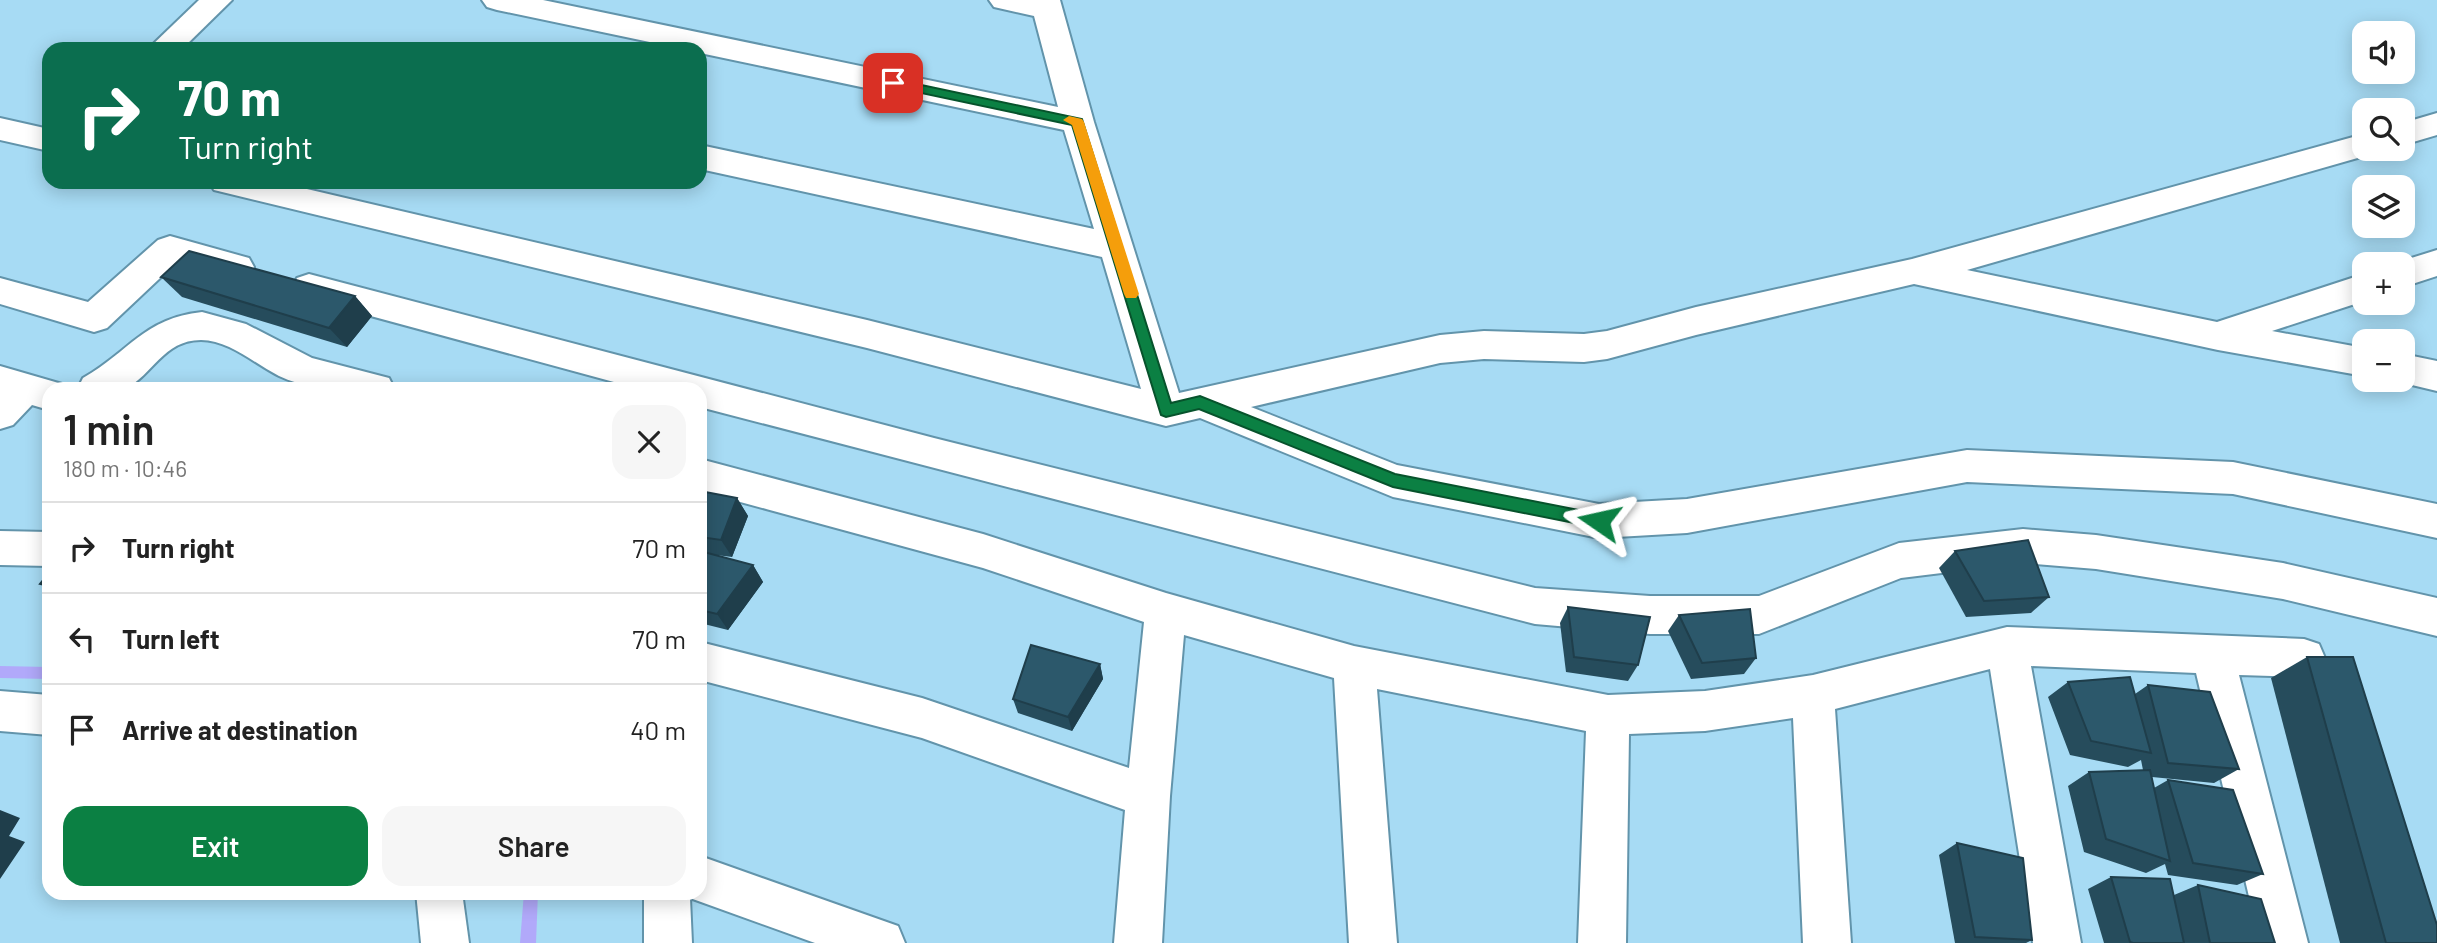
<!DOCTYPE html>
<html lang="en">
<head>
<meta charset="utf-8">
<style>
  body { margin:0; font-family:Barlow,sans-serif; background:#f6f6f6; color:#222; height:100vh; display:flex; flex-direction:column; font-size:26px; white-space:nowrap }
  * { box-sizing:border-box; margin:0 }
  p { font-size:23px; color:#767676 }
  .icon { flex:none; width:38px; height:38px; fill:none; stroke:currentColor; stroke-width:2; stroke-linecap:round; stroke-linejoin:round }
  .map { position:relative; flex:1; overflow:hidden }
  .drawer { position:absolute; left:42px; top:382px; width:665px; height:518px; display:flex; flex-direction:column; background:#fff; border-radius:21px; box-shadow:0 4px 18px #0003 }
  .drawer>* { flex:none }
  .top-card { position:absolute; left:42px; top:42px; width:665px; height:147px; border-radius:21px; box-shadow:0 4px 18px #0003; background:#0b6e4f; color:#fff; overflow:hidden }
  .buttons { position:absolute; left:2352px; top:21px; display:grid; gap:14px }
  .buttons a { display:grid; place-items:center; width:63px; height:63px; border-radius:14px; background:#fff; box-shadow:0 4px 18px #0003; font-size:35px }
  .pin { position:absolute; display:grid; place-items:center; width:60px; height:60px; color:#fff; margin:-30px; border-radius:14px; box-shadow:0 4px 10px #0006 }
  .me { position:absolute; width:77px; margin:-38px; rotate:281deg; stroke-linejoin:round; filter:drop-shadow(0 0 5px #0008) }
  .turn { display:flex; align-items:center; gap:24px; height:147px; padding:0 21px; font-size:32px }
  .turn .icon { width:91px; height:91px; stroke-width:2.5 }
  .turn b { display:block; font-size:49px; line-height:60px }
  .round { display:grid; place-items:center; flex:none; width:74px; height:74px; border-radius:21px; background:#f6f6f6 }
  .headline { display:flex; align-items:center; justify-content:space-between; height:119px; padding:0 21px }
  h1 { font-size:42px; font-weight:600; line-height:52px }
  .action { display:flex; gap:14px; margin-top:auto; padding:14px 21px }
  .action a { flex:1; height:80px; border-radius:21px; background:#0b8043; color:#fff; font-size:28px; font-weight:600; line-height:80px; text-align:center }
  .action a+a { background:#f6f6f6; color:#222 }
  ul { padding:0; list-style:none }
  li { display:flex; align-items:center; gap:21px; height:91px; padding:0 21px; border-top:2px solid #e0e0e0 }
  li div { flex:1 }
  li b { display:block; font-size:26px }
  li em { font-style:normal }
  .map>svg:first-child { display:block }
</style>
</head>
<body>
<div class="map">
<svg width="2437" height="943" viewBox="0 0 2437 943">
  <rect width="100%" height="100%" fill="#a7dbf4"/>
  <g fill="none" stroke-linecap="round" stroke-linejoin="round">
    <g fill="#b1a9fa" fill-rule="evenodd">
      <path d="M 0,666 L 49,667 L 49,679 L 0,678 Z"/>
      <path d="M 524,892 L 538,892 L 536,943 L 520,943 Z"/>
    </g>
    <defs>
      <g id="minor">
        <path d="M 199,0 L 232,0 L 182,49 L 148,49 Z"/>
        <path d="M 482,0 L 543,0 L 1058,107 L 1034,16 L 994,7 L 989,0 L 1060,0 L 1094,122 L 1179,393 L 1440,335 L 1484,331 L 1584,334 L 1607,331 L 1696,307 L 1912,259 L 2364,134 L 2364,149 L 2378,149 L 2375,153 L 1967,270 L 2217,322 L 2364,274 L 2364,301 L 2272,331 L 2364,348 L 2364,376 L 2218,350 L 1914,284 L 1696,335 L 1607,359 L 1584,362 L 1484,359 L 1440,363 L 1251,407 L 1397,465 L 1599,504 L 1687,499 L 1967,450 L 2233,462 L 2437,504 L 2437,538 L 2233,494 L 1967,482 L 1687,533 L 1599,538 L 1393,497 L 1200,418 L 1166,426 L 867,348 L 214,190 L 209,182 L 277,182 L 867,320 L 1141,389 L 1102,257 L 700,169 L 700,145 L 1094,229 L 1064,130 L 700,53 L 700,49 L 683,49 L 497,10 L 487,7 Z"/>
        <path d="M 2437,113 L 2437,135 L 2403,145 L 2403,123 Z"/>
        <path d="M 0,118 L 49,129 L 49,151 L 0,140 Z"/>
        <path d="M 170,236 L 249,258 L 254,267 L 249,276 L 237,280 L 176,263 L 107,328 L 94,332 L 0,304 L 0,278 L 88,302 L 158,240 Z"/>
        <path d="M 2437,250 L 2437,276 L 2403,287 L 2403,264 L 2392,264 Z"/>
        <path d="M 309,274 L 934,438 L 1535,588 L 1650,596 L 1759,596 L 1899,543 L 2023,529 L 2096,535 L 2283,563 L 2437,598 L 2437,636 L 2283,599 L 2096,569 L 2023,563 L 1901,578 L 1759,634 L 1650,634 L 1535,624 L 700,407 L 700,388 L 636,388 L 297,296 L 292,287 L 297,278 Z"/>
        <path d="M 202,312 L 246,324 L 312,358 L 389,378 L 394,388 C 357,392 313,392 279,376 C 255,364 229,340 201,340 C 163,340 152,376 126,388 C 114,393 91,388 78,388 L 83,378 C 129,352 144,318 202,312 Z"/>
        <path d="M 2403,354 L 2437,361 L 2437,391 L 2391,380 L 2403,380 Z"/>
        <path d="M 0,366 L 62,384 L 64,388 L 49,388 L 49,410 L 32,405 L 13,425 L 0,429 Z"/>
        <path d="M 700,459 L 983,534 L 1166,593 L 1354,646 L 1608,695 L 1705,691 L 1813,675 L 2007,627 L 2304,639 L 2319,644 L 2325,658 L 2319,672 L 2304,677 L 2239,675 L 2308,943 L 2260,943 L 2196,673 L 2031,666 L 2081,943 L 2033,943 L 1990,669 L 1835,709 L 1851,943 L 1803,943 L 1793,718 L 1705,731 L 1629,734 L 1626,943 L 1578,943 L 1586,731 L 1377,689 L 1397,943 L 1349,943 L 1334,678 L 1184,635 L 1170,796 L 1162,943 L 1114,943 L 1125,810 L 922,738 L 700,680 L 700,642 L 922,698 L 1129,768 L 1144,622 L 983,568 L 700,491 Z"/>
        <path d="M 0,531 L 49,532 L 49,566 L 0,565 Z"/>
        <path d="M 0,691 L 49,695 L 49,735 L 0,731 Z"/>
        <path d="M 700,856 L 898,926 L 905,943 L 815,943 L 690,898 L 692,943 L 644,943 L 644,892 L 700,892 Z"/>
        <path d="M 416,892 L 462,892 L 469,943 L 421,943 Z"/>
      </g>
    </defs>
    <use href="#minor" stroke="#6294ab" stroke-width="4"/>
    <use href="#minor" fill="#fff" fill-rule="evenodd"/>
  </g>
  <g fill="#264c5c">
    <path d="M 161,277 L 355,296 L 372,316 L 347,347 L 182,297 Z"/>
    <path d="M 700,491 L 737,498 L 748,516 L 732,557 L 708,554 L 753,565 L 763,582 L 728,630 L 700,623 Z"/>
    <path d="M 1955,551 L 2049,597 L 2031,613 L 1966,617 L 1939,568 Z"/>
    <path d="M 1568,607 L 1638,665 L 1628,681 L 1566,672 L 1560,623 Z"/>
    <path d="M 1679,615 L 1756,658 L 1744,674 L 1691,679 L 1668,631 Z"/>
    <path d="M 2307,657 L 2437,943 L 2340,943 L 2271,678 Z"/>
    <path d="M 1100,664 L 1103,679 L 1072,731 L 1018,713 L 1013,699 Z"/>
    <path d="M 2068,682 L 2135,694 L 2148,685 L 2239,769 L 2214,783 L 2152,777 L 2154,788 L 2168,780 L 2263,874 L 2237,885 L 2168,875 L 2165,864 L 2146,873 L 2084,852 L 2068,786 L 2089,772 L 2143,770 L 2141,760 L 2128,767 L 2070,755 L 2048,697 Z"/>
    <path d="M 1957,843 L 2032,940 L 2026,943 L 1955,943 L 1939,855 Z"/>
    <path d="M 2111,877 L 2174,895 L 2198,885 L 2275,943 L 2104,943 L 2088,889 Z"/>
  </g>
  <g fill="#1f3e4b">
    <path d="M 355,296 L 372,316 L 347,347 L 329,328 Z"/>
    <path d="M 737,498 L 748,516 L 732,557 L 721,540 Z"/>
    <path d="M 753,565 L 763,582 L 728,630 L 717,614 Z"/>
    <path d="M 1100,664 L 1103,679 L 1072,731 L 1068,717 Z"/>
    <path d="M 0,810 L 20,818 L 9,836 L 25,842 L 0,879 Z"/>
  </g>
  <g fill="#2c586b" stroke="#1f3e4b" stroke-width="2">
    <path d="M 189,251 L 355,296 L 329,328 L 161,277 Z"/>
    <path d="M 700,491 L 737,498 L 721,540 L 700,537 Z"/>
    <path d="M 2028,540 L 2049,597 L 1984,601 L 1955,551 Z"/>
    <path d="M 700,551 L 753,565 L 717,614 L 700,610 Z"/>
    <path d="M 49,573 L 49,586 L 40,584 Z"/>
    <path d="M 1568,607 L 1650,617 L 1638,665 L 1574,657 Z"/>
    <path d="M 1750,609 L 1756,658 L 1702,663 L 1679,615 Z"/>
    <path d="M 1031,645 L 1100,664 L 1068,717 L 1013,699 Z"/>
    <path d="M 2307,657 L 2353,657 L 2437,925 L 2437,943 L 2386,943 Z"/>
    <path d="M 2130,677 L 2151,753 L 2091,741 L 2068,682 Z"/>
    <path d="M 2148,685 L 2210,692 L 2239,769 L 2168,763 Z"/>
    <path d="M 2150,770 L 2170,861 L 2106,839 L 2089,772 Z"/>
    <path d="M 2168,780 L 2233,790 L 2263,874 L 2193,863 Z"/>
    <path d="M 1957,843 L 2023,858 L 2032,940 L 1975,937 Z"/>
    <path d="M 2111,877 L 2170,879 L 2184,943 L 2133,943 L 2130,942 Z"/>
    <path d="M 2198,885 L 2261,899 L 2275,943 L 2210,943 Z"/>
  </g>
  <path fill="#0b8043" stroke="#07532c" stroke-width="2" d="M 893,79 L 1082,119 L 1171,403 L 1200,396 L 1395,474 L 1599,514 L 1605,516 L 1607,521 L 1605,526 L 1599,528 L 1393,487 L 1199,409 L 1166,417 L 1161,415 L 1072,125 L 888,86 L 887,83 Z"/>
  <path fill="#f59e0b" d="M 1069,116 L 1082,119 L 1084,122 L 1139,294 L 1136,298 L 1126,298 L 1124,294 L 1072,125 L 1063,120 Z"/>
</svg>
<div class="buttons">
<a><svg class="icon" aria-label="sound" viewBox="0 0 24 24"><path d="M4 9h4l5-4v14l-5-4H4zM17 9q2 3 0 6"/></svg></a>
<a><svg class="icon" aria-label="search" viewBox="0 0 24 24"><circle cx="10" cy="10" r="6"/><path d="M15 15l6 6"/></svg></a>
<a><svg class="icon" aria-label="layers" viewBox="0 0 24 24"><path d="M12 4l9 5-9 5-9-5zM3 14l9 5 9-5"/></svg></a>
<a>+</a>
<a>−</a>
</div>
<div class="pin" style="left:893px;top:83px;background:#d93025"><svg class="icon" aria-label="arrive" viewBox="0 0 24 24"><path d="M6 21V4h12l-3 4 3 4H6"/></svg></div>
<svg class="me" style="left:1599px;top:521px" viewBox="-20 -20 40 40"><path d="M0-17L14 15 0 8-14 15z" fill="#0b8043" stroke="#fff" stroke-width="4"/></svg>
<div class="top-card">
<div class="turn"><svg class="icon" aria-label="right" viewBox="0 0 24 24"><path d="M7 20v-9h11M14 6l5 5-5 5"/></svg><div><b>70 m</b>Turn right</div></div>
</div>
<section class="drawer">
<div class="headline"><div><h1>1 min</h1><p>180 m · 10:46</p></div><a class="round"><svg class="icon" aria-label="close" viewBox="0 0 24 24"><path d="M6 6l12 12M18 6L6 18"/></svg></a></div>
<ul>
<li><svg class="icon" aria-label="right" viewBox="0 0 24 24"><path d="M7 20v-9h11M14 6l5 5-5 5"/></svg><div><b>Turn right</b></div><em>70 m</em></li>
<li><svg class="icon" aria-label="left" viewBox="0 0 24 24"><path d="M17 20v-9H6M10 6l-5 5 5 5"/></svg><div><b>Turn left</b></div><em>70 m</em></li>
<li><svg class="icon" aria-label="arrive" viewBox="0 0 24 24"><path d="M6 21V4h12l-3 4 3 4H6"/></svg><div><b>Arrive at destination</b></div><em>40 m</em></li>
</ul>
<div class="action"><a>Exit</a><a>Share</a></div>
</section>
</div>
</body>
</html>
